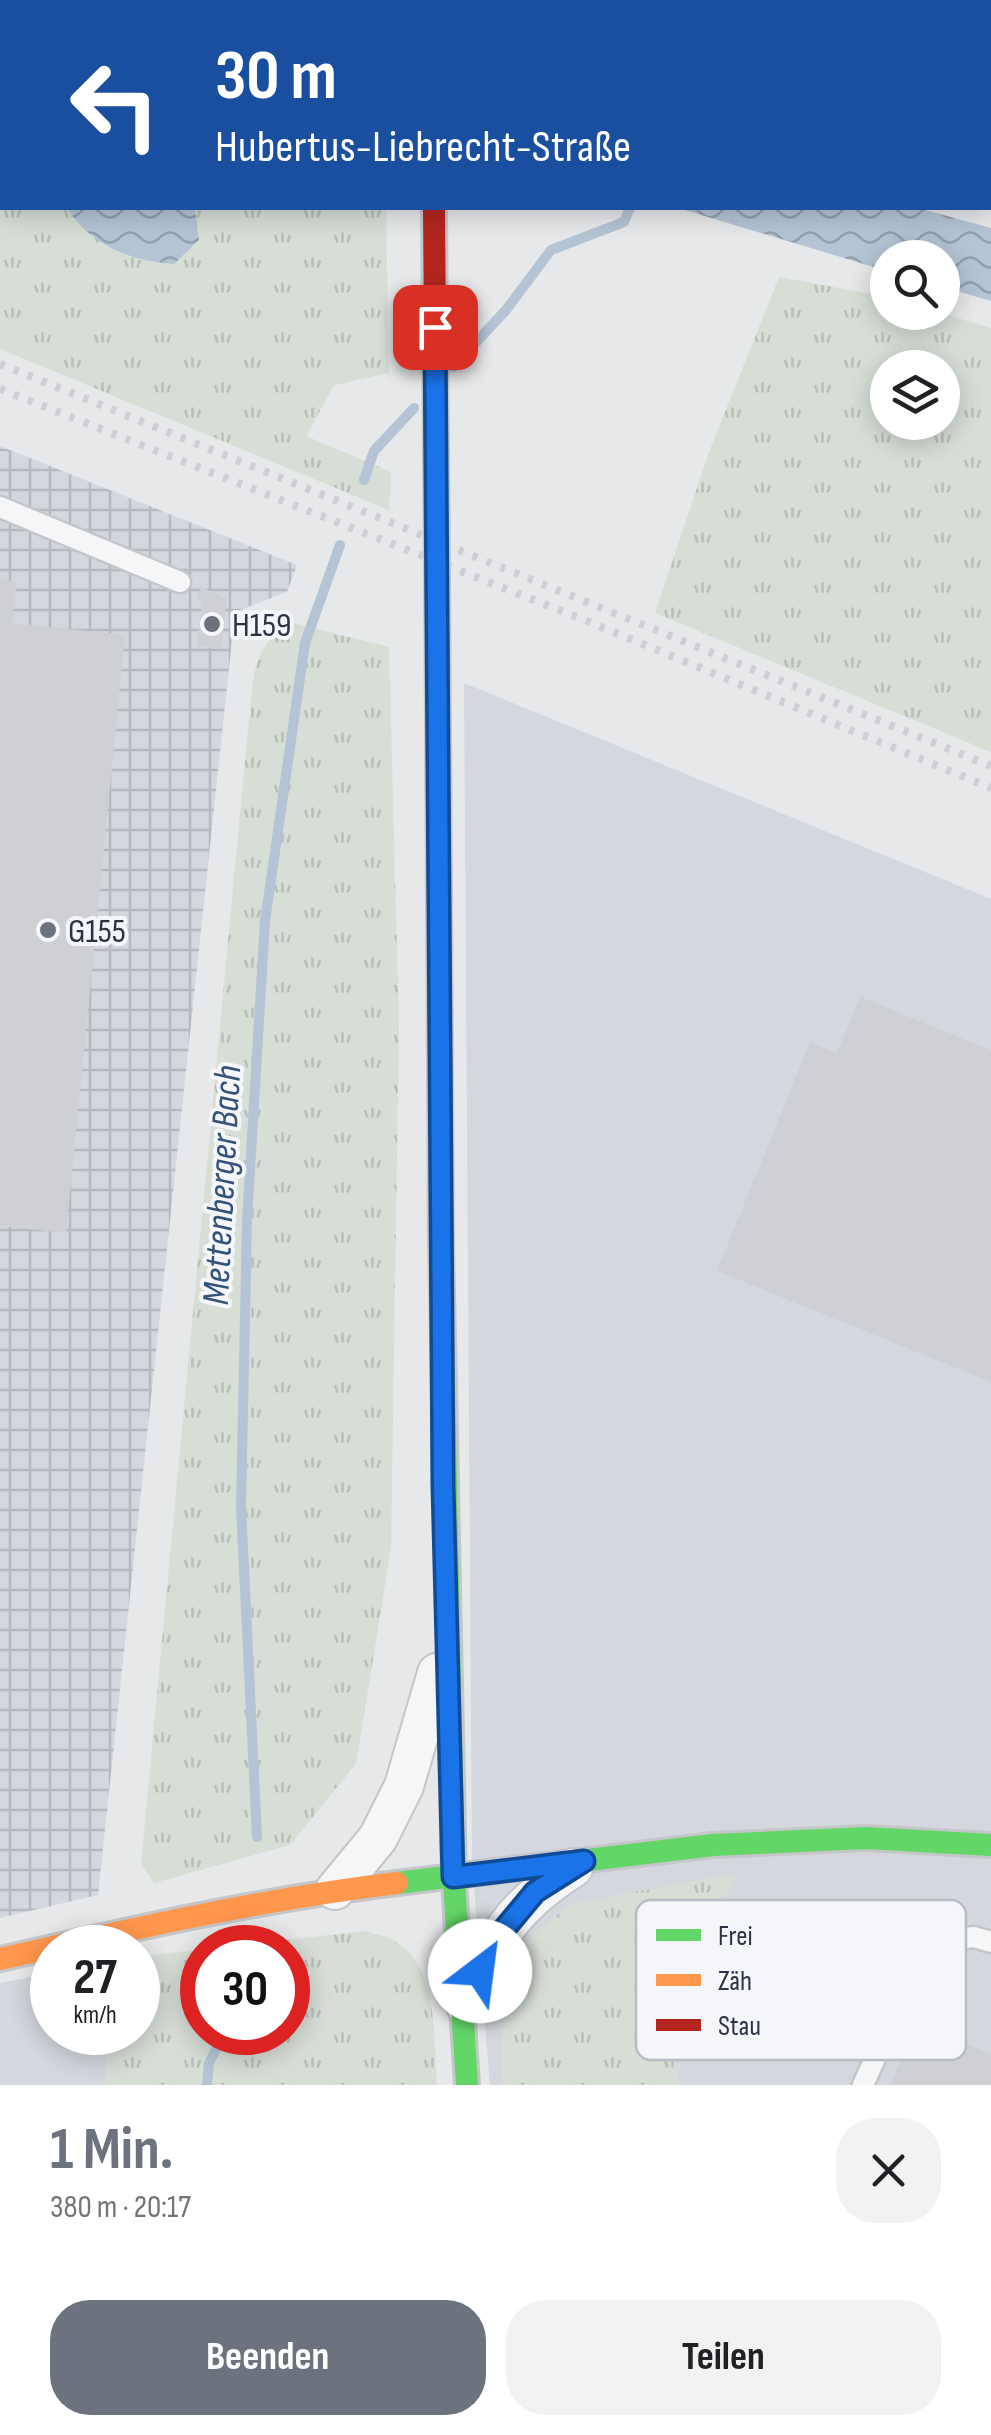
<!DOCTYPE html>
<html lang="de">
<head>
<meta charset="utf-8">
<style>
  body { margin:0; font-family:"Sofia Sans Condensed",sans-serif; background:#f2f2f2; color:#202124; height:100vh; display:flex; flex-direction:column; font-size:38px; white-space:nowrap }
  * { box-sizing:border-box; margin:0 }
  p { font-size:32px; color:#757577 }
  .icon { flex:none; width:55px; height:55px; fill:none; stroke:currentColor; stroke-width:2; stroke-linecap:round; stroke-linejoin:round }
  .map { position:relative; height:2085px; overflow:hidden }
  .sheet { display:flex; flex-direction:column; background:#fff; flex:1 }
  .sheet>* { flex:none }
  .top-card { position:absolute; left:0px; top:0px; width:992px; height:210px; box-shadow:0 5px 25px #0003; background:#1a4fa0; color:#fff; overflow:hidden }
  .controls { position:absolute; left:870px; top:240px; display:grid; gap:20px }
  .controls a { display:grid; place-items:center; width:90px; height:90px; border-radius:50%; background:#fff; box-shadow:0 5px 25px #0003; font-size:50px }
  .speed { position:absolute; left:30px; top:1925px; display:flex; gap:20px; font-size:50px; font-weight:700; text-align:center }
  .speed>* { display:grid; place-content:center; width:130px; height:130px; border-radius:50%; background:#fff; box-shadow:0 5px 25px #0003; line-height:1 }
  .speed small { font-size:25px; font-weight:400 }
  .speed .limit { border:15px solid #d22; background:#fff; color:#111 }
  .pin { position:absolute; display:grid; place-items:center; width:85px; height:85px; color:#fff; margin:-42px; border-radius:20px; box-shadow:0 5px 15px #0006 }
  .me { position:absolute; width:110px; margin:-55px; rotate:30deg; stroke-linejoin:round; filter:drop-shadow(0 0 8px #0008) }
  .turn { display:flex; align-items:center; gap:35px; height:210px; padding:0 50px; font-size:45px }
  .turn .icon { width:130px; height:130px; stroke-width:2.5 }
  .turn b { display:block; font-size:70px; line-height:85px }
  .round { display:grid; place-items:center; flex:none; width:105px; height:105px; border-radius:40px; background:#f2f2f2 }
  .summary { display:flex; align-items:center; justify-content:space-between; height:170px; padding:0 50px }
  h1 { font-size:60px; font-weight:700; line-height:75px; color:#6c737f }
  .action { display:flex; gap:20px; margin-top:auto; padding:20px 50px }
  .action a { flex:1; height:115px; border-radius:40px; background:#6c737f; color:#fff; font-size:40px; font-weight:700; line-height:115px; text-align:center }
  .action a+a { background:#f2f2f2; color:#202124 }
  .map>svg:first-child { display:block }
</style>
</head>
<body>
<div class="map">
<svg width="991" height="2085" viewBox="0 0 991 2085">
  <defs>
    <pattern id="industrial-grid" width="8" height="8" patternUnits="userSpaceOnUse" patternTransform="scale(2.5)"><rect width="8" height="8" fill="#d4d7dd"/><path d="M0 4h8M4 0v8" fill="none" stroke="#b6b9bf"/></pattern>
    <pattern id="grass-tufts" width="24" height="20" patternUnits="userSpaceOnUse" patternTransform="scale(2.5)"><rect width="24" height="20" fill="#d6ded6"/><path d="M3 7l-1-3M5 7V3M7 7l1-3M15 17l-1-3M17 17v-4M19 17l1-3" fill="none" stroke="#b8bfb9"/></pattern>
    <pattern id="water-waves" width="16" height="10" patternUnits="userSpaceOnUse" patternTransform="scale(2.5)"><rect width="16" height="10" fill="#b4c4d5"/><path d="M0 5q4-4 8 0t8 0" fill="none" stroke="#93a0af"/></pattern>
  </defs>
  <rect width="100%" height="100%" fill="#e6e8ea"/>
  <g fill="#d4d7dd">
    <path d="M 464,683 L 991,899 L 991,2085 L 490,2085 L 472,1861 Z"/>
    <path d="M 52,1973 L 52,2032 L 110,2033 L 105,2085 L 0,2085 L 0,1983 Z"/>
  </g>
  <path fill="url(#industrial-grid)" d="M 0,446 L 297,565 L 287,592 L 235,612 L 98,1895 L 0,1918 Z"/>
  <g fill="url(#grass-tufts)" fill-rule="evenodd">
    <path d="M 0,1 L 6,2 L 2,2 L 2,208 L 67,208 L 76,221 L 199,240 L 195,208 L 386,208 L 389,373 L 334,385 L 306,436 L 391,472 L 389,510 L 0,349 Z"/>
    <path d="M 779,277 L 887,297 L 888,312 L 941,313 L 991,328 L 991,752 L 655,613 L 709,452 ZM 888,368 L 942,368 L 942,422 L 888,422 Z"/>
    <path d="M 293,623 L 389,647 L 399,1025 L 391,1548 L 356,1764 L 290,1845 L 154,1883 L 141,1864 L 248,729 C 254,685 248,645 293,623 Z"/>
    <path d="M 739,1873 L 727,1894 L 697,1912 L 671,1972 L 673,2053 L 680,2085 L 501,2085 L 501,2043 L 511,1974 L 535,1932 L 574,1903 Z"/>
    <path d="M 365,1931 C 374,1934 387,1936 395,1941 C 440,1967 433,2041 437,2085 L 105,2085 L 110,2033 L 138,2032 L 138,1957 L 202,1950 L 202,2032 L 288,2032 L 288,1948 L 223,1947 Z"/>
  </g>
  <g fill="url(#water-waves)">
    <path d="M 67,208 L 195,208 L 199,240 L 174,264 C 131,261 91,246 67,208 Z"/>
    <path d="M 678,208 L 918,208 L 991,228 L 991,301 L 943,287 L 942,258 L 888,258 L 887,271 Z"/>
  </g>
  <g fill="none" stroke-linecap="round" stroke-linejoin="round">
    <g stroke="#b4c4d5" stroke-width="10">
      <path d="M 453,367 L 506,310 L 551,250 L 624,222 L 630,208"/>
      <path d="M 364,480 L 374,451 L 414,408"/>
      <path d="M 257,1837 L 241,1507 L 247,1220 L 265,921 L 305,643 L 340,545"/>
      <path d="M 207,2085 L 209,2063 L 225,2032"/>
    </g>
  </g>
  <g fill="#ced0d3">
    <path d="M 0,580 L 17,582 L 12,623 L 125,635 L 66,1233 L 0,1226 Z"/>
    <path d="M 201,587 L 227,599 L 221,649 L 197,646 L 202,603 L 197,599 Z"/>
    <path d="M 860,997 L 991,1050 L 991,1382 L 717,1271 L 810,1042 L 837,1053 Z"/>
    <path d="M 916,2024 L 991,2054 L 991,2085 L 891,2085 Z"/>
  </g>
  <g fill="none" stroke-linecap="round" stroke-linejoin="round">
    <defs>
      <g id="lane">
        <path d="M 0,507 L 180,582"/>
        <path d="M 863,2085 L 913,1974 L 939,1941 L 974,1937 L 991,1942"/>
      </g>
      <g id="street">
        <path d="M 335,1890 L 378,1838 L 404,1786 L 437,1673"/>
        <path d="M 466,2006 C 494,1939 510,1908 573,1868"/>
      </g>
      <g id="fast">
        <path d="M 436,0 L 436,2"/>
        <path d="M 441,1241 L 454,1882 L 467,2085"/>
        <path d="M 397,1883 L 713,1845 L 866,1838 L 991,1845"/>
      </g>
      <path id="slow" d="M 0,1959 C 131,1929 263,1899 397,1883"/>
      <path id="jam" d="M 438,726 L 441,1241"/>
    </defs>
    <use href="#lane" stroke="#c4c6c8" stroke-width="25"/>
    <use href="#street" stroke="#c4c6c8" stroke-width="42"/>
    <use href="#fast" stroke="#c4c6c8" stroke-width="28"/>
    <use href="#slow" stroke="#c4c6c8" stroke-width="28"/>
    <use href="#jam" stroke="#c4c6c8" stroke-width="28"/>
    <use href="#lane" stroke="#f5f6f7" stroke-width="20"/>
    <use href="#street" stroke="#f5f6f7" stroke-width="38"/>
    <use href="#fast" stroke="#63d668" stroke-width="22"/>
    <use href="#slow" stroke="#ff974d" stroke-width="22"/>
    <use href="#jam" stroke="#b3261e" stroke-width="22"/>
    <g stroke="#cecfd2" stroke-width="8" stroke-dasharray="5 10" stroke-linecap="butt">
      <path d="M 0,364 L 991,766"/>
      <path d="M 0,389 L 582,619 L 991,788"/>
    </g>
    <defs>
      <path id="slow-bridge" d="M 437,579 L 438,726"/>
      <path id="jam-bridge" d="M 434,208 L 437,579"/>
    </defs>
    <use href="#slow-bridge" stroke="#c4c6c8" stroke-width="28" stroke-linecap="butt"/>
    <use href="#jam-bridge" stroke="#c4c6c8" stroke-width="28" stroke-linecap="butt"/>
    <use href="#slow-bridge" stroke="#ff974d" stroke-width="22"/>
    <use href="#jam-bridge" stroke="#b3261e" stroke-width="22"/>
  </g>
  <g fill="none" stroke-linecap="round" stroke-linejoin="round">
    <defs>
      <path id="route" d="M 435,327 L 443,1485 L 453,1877 L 584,1861 L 535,1892 L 491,1945 L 480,1971"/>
    </defs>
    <use href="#route" stroke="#114b97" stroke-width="25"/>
    <use href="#route" stroke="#1a73e8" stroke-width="18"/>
  </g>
  <g fill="#6c737f" stroke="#f4f6f9" stroke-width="4">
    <circle cx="212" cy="624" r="10"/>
    <circle cx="48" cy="930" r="10"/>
  </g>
  <g text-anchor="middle" stroke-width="8" stroke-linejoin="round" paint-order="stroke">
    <g font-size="35" fill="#2b3445" stroke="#f4f6f9" text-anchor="start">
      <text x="232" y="636">H159</text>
      <text x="68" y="942">G155</text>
    </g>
    <g font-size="38" font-style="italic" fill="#34527a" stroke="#f4f6f9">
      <text transform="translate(221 1185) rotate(-87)" y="13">Mettenberger Bach</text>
    </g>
  </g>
  <rect x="636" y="1900" width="330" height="160" rx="15" fill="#f4f6f9" stroke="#b8bcc3" stroke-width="2.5"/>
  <rect x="656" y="1929" width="45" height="12" fill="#63d668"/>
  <rect x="656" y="1974" width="45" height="12" fill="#ff974d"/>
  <rect x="656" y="2019" width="45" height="12" fill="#b3261e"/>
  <g font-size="28" fill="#2b3445">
    <text x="718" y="1945">Frei</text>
    <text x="718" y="1990">Zäh</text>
    <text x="718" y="2035">Stau</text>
  </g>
</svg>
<div class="controls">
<a><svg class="icon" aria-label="search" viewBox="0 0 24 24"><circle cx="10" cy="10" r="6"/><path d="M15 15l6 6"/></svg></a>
<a><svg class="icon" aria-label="layers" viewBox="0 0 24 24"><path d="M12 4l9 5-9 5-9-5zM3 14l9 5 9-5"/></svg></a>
</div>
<div class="speed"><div>27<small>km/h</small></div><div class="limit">30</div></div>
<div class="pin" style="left:435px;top:327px;background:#d93025"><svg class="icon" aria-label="arrive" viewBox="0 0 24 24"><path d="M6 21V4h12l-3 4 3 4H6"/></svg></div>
<svg class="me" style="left:480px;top:1971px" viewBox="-20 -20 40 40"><circle r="19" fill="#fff"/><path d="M0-13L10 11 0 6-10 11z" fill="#1a73e8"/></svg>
<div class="top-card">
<div class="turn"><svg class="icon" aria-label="left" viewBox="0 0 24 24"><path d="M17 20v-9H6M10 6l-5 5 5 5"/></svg><div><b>30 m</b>Hubertus-Liebrecht-Straße</div></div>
</div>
</div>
<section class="sheet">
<div class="summary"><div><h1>1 Min.</h1><p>380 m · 20:17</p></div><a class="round"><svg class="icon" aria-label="close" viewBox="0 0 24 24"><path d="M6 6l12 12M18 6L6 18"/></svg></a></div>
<div class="action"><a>Beenden</a><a>Teilen</a></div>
</section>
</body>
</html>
